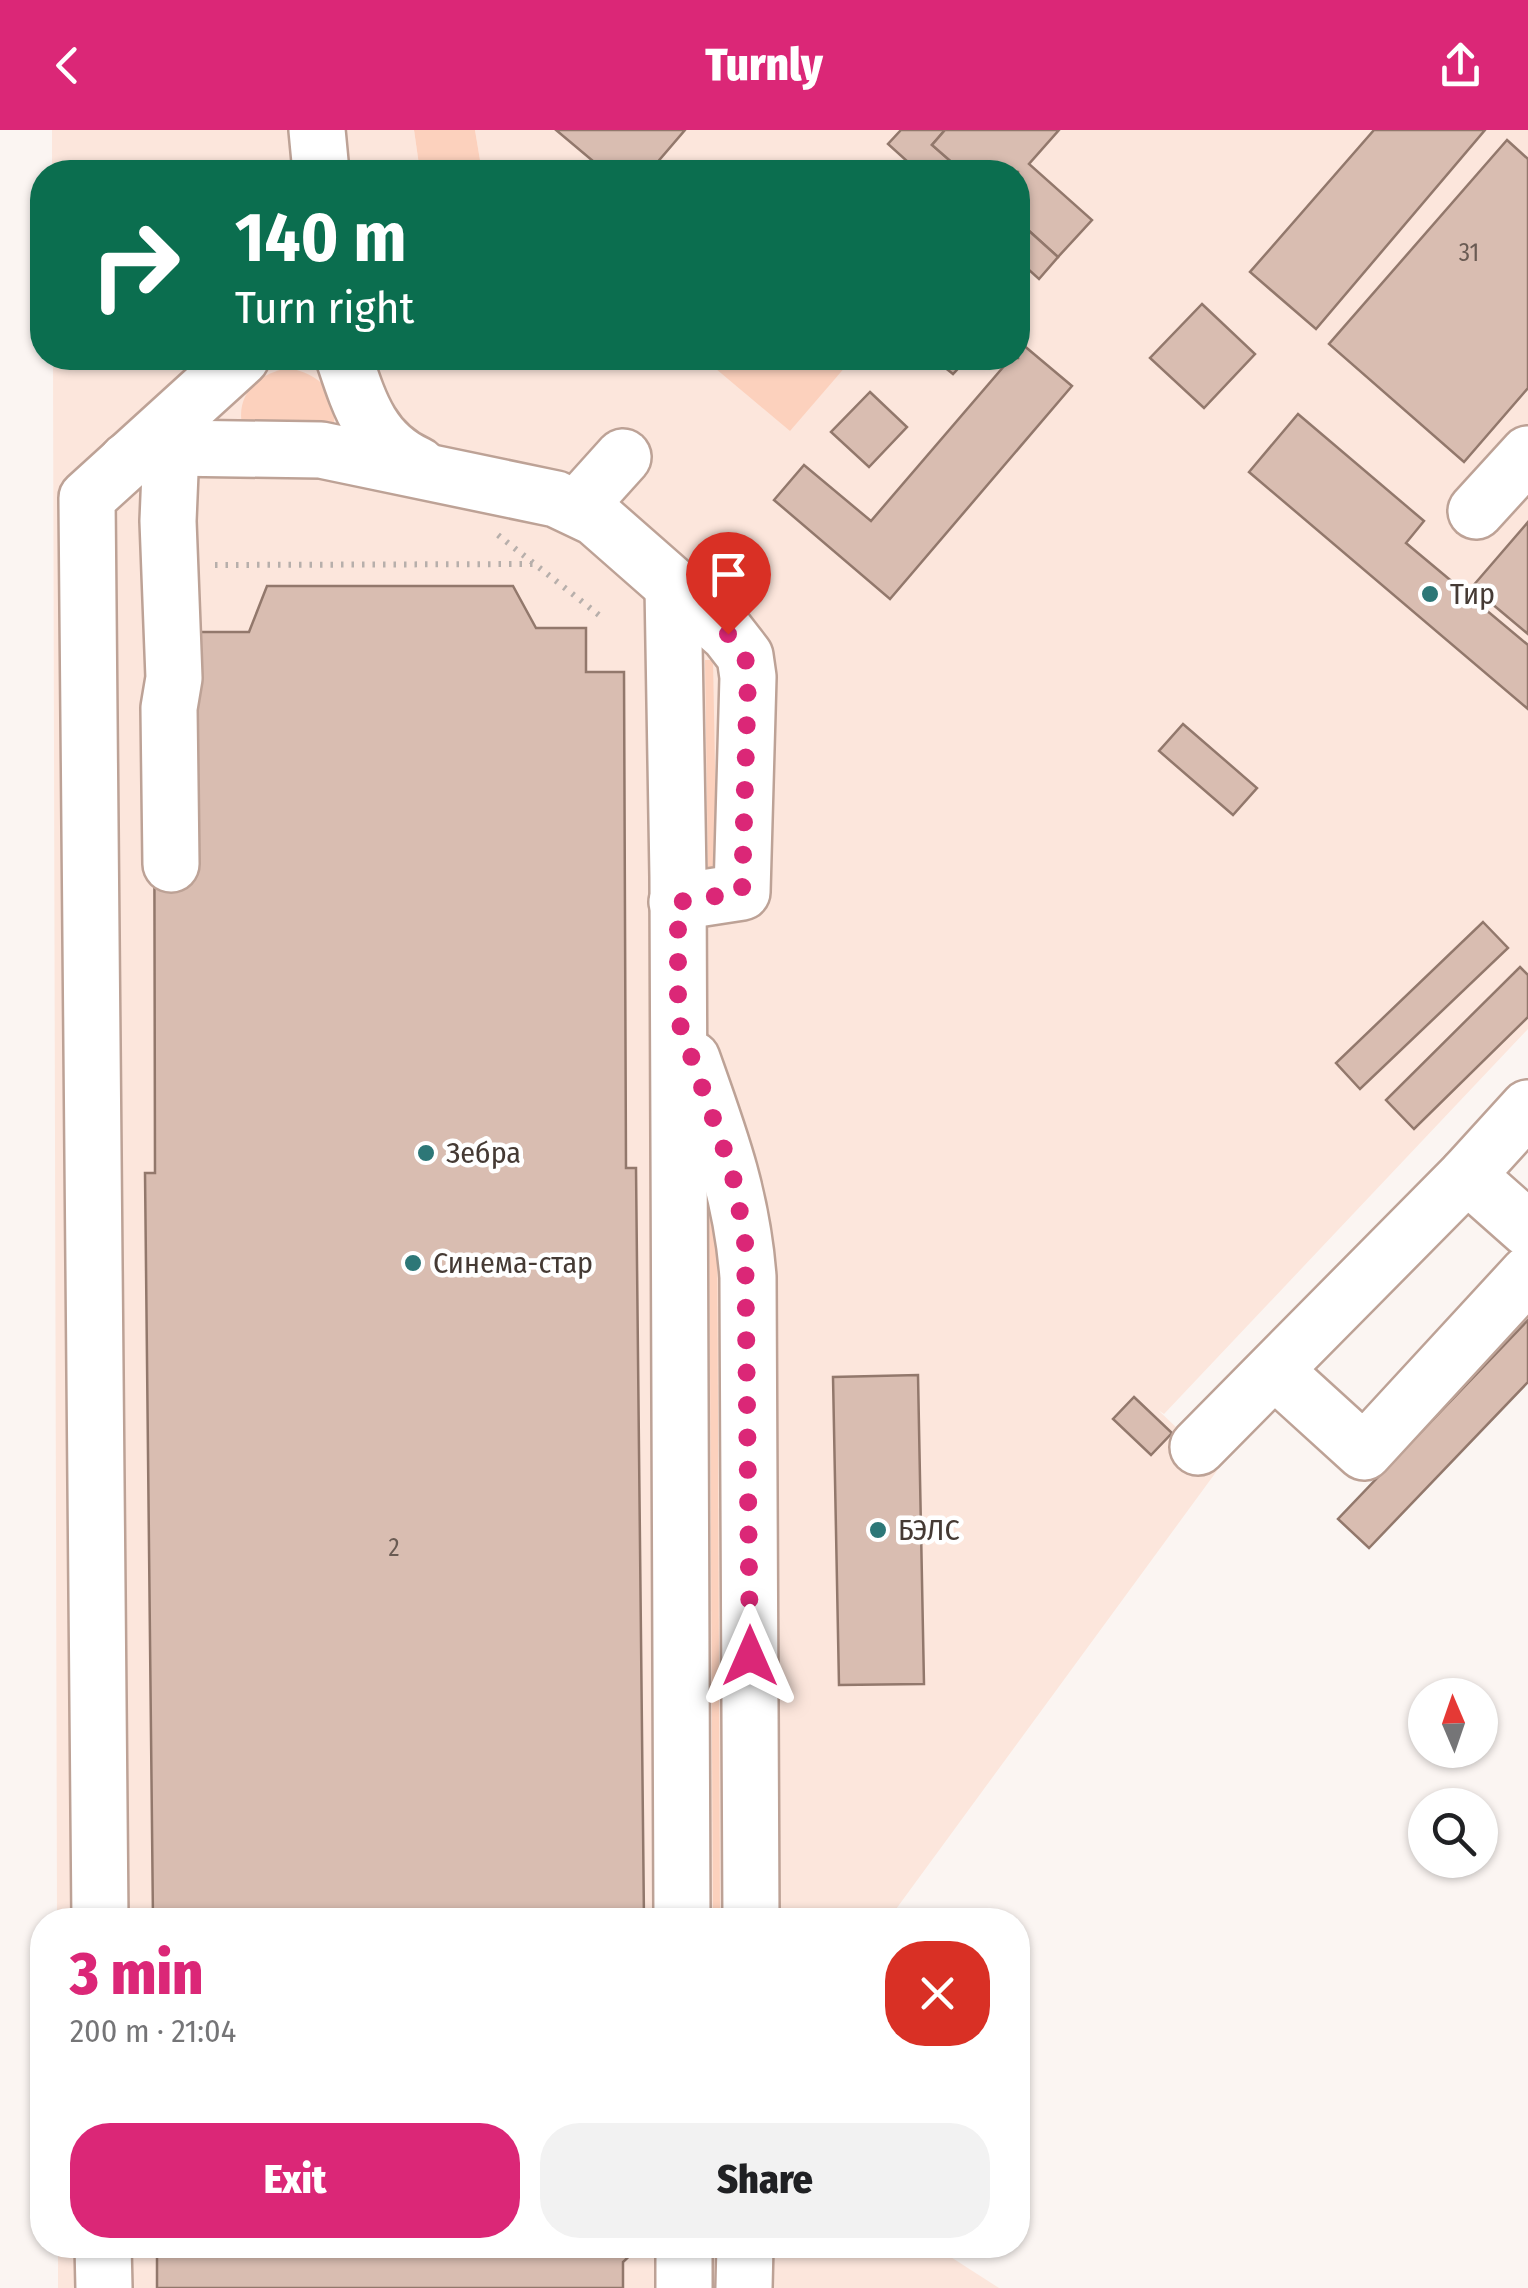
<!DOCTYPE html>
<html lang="en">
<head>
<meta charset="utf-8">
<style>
  body { margin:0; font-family:"Fira Sans Condensed",sans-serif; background:#f2f2f2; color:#202124; height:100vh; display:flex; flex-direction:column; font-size:38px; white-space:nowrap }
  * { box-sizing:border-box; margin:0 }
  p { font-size:32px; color:#757577 }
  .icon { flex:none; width:55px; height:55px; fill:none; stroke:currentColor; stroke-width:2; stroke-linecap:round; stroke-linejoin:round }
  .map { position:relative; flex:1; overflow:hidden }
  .details { position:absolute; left:30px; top:1778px; width:1000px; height:350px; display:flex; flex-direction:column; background:#fff; border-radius:40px; box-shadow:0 2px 8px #0004 }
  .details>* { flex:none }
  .top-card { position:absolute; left:30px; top:30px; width:1000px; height:210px; border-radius:40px; box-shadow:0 2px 8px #0004; background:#0b6e4f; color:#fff; overflow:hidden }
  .needle { width:65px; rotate:358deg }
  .fabs { position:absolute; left:1408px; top:1548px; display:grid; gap:20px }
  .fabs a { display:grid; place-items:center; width:90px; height:90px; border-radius:50%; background:#fff; box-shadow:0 2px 8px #0004; font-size:50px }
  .pin { position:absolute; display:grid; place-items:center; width:85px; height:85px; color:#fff; margin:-102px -42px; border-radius:50% 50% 50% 0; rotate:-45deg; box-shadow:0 0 10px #0007 }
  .pin .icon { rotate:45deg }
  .me { position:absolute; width:110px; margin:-55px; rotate:0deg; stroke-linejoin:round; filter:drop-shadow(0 0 8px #0008) }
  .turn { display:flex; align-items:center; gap:35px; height:210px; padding:0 40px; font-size:45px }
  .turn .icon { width:130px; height:130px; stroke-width:2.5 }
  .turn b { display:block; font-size:70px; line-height:85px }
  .round { display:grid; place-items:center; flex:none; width:105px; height:105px; border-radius:40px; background:#f2f2f2 }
  .headline { display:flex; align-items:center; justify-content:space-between; height:170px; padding:0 40px }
  h1 { font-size:60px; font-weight:800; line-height:75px; color:#db2777 }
  .primary-button { display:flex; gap:20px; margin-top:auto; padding:20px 40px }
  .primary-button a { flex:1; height:115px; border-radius:40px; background:#db2777; color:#fff; font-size:40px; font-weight:800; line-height:115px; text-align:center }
  .primary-button a+a { background:#f2f2f2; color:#202124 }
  header { display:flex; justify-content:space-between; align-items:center; height:130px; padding:0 40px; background:#db2777; color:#fff; font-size:45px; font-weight:800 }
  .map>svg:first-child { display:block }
</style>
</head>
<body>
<header><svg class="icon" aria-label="back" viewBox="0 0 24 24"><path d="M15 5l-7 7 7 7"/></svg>Turnly<svg class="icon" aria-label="share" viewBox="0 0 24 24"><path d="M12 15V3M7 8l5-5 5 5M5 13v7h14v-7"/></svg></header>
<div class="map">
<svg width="1528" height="2158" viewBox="0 0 1528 2158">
  <rect width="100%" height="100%" fill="#fbf5f2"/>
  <g fill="#fce6dc">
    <path d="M 52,0 L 414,0 L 420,42 L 52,42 Z"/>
    <path d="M 475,0 L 1528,0 L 1528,899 L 1164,1284 L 1158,1280 L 1219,1338 L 888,1790 L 57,1790 L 53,228 L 495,228 L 513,233 L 513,228 L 1018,228 L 1018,42 L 482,42 Z"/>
    <path d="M 58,2115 L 932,2115 L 999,2158 L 58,2158 Z"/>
  </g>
  <g fill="#fcd1bd">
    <path d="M 414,0 L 475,0 L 482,42 L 420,42 Z"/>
    <path d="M 703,228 L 853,228 L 790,301 Z"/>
    <path d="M 289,238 C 319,244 341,263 333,297 L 242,295 C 236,263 259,243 289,238 Z"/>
    <path d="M 705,530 L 713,530 L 717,746 L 708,746 Z"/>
    <path d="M 717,1044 L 720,1790 L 713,1790 L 709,1045 Z"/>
  </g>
  <g fill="#d9bdb1" stroke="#92786c" stroke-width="2.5">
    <path d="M 556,0 L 685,0 L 649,42 L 606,42 Z"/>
    <path d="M 901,0 L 945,0 L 932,15 L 963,42 L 919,42 L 888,14 Z"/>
    <path d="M 945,0 L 1059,0 L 1029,34 L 1092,90 L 1058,127 L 1018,91 L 1018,42 L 963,42 L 932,15 Z"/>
    <path d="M 1374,0 L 1485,0 L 1316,199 L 1250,142 Z"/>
    <path d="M 1507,10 L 1528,29 L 1528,258 L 1464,332 L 1329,214 Z"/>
    <path d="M 1018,91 L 1058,127 L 1039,149 L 1018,130 Z"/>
    <path d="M 1202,174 L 1255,224 L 1204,278 L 1150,228 Z"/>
    <path d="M 1022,214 L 1072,256 L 890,469 L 774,370 L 804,335 L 871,391 L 1011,228 L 1018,228 L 1018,219 Z"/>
    <path d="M 933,228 L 968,228 L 953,244 Z"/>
    <path d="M 870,262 L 907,297 L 869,337 L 831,302 Z"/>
    <path d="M 1298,284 L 1424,391 L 1406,413 L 1528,515 L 1528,579 L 1249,342 Z"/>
    <path d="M 1528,392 L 1528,504 L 1472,457 Z"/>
    <path d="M 267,456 L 513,456 L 536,498 L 586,498 L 586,542 L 624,542 L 626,1038 L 636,1038 L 644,1790 L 153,1790 L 145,1043 L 155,1043 L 154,548 L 199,502 L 249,502 Z"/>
    <path d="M 1183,594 L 1257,658 L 1233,685 L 1159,621 Z"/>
    <path d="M 1483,792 L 1508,818 L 1360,959 L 1336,933 Z"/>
    <path d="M 1520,837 L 1528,845 L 1528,887 L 1414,999 L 1386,970 Z"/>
    <path d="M 1528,1190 L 1528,1252 L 1369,1418 L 1338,1389 Z"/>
    <path d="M 918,1245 L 924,1554 L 839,1555 L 833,1247 Z"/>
    <path d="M 1134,1267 L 1172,1303 L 1151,1325 L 1113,1289 Z"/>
    <path d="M 157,2115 L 641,2115 L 623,2132 L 623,2158 L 157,2158 Z"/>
  </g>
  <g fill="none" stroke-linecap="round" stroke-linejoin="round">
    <defs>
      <g id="minor">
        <path d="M 317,0 L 321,42"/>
        <path d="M 344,228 C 359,273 371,314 418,335"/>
        <path d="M 127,331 L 141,323 L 171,318 L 321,320 L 556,369 L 596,388 L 728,504 L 745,526 L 748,547 L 742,762 L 677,772"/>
        <path d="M 578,377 L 623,327"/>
        <path d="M 1476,381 L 1528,324"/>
        <path d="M 673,456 L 678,747 L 682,1790"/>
        <path d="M 171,734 L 169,578 L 174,548 L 168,391 L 171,318"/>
        <path d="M 692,929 C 719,1005 742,1066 748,1147 L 751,1790"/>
        <path d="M 1467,1045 L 1528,1099"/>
        <path d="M 1275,1241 L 1364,1322 L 1528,1144"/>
        <path d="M 1198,1317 L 1467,1045 L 1528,978"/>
        <path d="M 100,1790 L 87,368 L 241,228"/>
        <path d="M 103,2115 L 104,2158"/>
        <path d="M 684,2115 L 684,2158"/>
        <path d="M 744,2158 L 745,2115"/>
      </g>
    </defs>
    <use href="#minor" stroke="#bda296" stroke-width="60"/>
    <g stroke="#b7afab" stroke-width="6" stroke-dasharray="2.5 8" stroke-linecap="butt">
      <path d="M 498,405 L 604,489"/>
      <path d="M 215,435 L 535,434"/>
    </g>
    <use href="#minor" stroke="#fff" stroke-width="55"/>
  </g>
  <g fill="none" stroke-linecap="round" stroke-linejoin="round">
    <path stroke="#db2777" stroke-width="18" stroke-dasharray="0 32.4" d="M 728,504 L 745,526 L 748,547 L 742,762 L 678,772 L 678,889 L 732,1042 L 745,1108 L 750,1526"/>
  </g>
  <g fill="#2d7777" stroke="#fff" stroke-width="4">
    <circle cx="1430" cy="464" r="10"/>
    <circle cx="426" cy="1023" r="10"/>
    <circle cx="413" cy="1133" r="10"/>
    <circle cx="878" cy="1400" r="10"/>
  </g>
  <g text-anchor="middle" stroke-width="9" stroke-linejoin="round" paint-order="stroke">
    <g font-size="25" fill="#6a5b53">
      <text x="1469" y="131">31</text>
      <text x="394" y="1426">2</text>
    </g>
    <g font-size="30" fill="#453a34" stroke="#fff" text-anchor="start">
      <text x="1450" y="474">Тир</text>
      <text x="446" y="1033">Зебра</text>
      <text x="433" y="1143">Синема-стар</text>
      <text x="898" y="1410">БЭЛС</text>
    </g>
  </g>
</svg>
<div class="fabs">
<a><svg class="needle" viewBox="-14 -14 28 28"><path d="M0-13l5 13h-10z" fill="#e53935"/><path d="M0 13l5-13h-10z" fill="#757577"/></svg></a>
<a><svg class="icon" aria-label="search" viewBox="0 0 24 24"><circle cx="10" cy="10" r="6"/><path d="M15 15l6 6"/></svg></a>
</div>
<div class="pin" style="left:728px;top:504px;background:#d93025"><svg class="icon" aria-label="arrive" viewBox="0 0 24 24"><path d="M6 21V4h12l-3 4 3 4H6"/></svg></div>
<svg class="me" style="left:750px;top:1526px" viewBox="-20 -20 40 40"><path d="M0-17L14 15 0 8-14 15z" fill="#db2777" stroke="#fff" stroke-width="4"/></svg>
<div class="top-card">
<div class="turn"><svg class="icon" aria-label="right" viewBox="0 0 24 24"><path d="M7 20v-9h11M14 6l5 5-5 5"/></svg><div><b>140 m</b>Turn right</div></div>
</div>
<section class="details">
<div class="headline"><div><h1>3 min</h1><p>200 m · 21:04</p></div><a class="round" style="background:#d93025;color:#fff"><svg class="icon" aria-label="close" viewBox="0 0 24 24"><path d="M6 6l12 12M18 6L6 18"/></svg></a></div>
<div class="primary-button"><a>Exit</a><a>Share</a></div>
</section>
</div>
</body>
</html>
